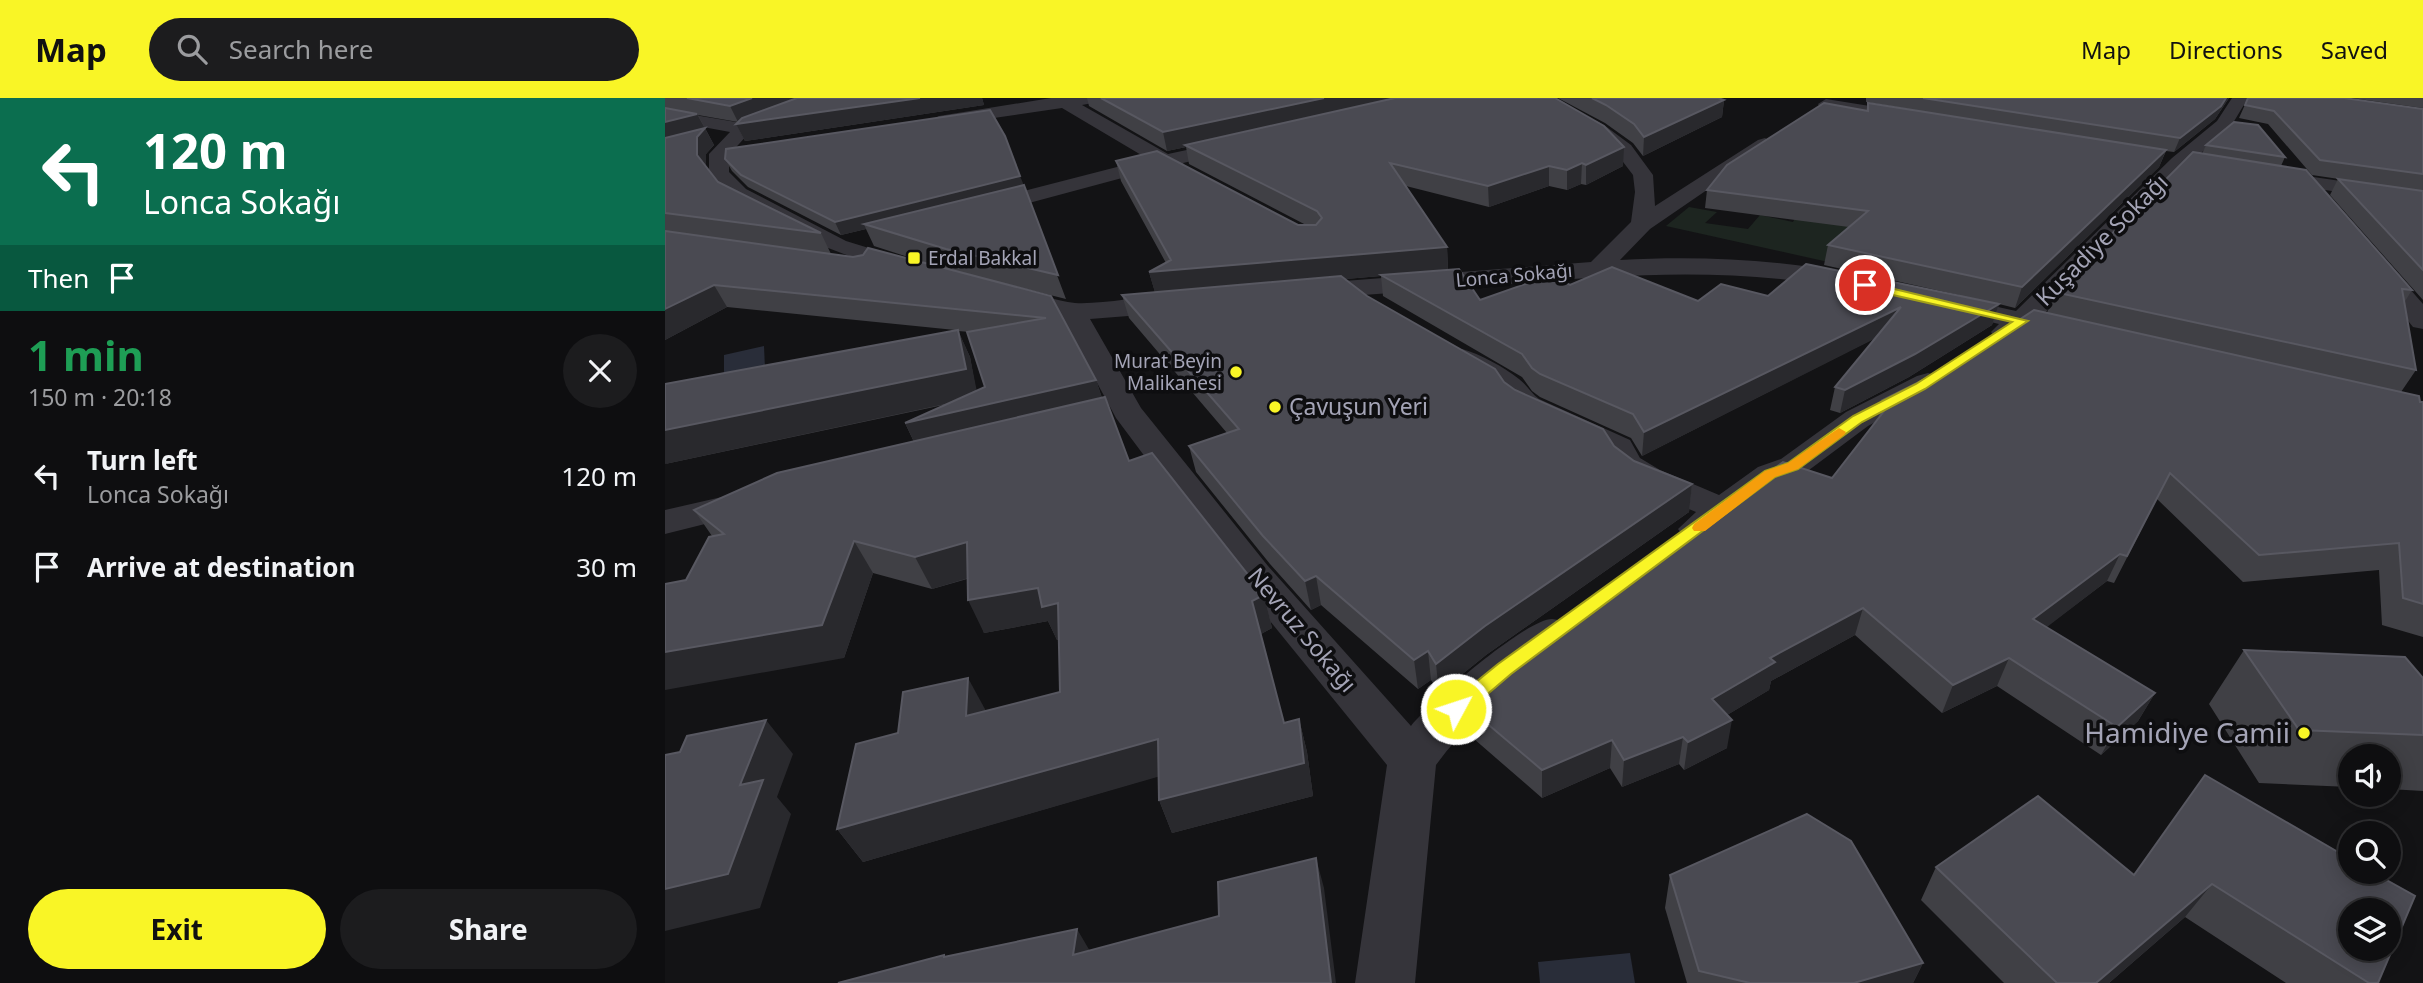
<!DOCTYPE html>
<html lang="en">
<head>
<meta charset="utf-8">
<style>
  body { margin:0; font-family:"Noto Sans",sans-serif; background:#1c1c1e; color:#f1f3f6; height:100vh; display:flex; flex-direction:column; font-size:26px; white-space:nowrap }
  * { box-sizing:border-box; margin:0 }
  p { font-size:23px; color:#9b9c9f }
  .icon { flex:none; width:38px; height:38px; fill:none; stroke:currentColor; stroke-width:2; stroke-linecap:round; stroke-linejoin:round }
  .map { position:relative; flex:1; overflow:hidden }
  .side { display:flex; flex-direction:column; background:#0e0e10; width:665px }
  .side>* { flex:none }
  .top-card { background:#0b6e4f; color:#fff; overflow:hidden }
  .controls { position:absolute; left:1673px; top:646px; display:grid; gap:14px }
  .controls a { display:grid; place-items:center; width:63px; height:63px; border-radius:50%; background:#0e0e10; box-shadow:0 4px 18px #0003,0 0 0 2px #2e2e30; font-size:35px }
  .pin { position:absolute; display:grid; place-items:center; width:60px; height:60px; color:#fff; margin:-30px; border:4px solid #fff; border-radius:50%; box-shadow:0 2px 7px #0007 }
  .me { position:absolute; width:77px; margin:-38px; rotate:50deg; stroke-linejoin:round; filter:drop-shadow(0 0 5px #0008) }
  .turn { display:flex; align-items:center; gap:24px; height:147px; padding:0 28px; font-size:32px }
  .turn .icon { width:91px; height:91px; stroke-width:2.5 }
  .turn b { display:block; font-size:49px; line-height:60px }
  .then { display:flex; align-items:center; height:66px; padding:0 28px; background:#0003; gap:14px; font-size:26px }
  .round { display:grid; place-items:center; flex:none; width:74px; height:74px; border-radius:37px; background:#1c1c1e }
  .head { display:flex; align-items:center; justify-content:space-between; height:119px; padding:0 28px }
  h1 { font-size:42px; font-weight:700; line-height:52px; color:#1e9e55 }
  .cta { display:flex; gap:14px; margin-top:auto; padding:14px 28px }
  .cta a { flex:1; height:80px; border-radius:42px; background:#f9f526; color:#111; font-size:28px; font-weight:700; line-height:80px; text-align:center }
  .cta a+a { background:#1c1c1e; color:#f1f3f6 }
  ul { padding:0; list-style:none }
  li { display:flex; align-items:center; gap:21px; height:91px; padding:0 28px }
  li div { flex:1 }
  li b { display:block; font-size:26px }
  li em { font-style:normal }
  header { display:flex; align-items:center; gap:42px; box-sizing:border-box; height:98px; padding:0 35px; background:#f9f526; color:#111 }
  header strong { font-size:33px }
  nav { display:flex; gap:38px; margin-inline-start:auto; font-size:24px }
  .search { width:490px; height:63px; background:#1c1c1e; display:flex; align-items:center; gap:18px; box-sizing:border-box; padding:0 24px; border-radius:38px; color:#9b9c9f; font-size:26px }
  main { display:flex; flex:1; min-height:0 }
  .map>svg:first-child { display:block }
</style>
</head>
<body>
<header>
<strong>Map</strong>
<div class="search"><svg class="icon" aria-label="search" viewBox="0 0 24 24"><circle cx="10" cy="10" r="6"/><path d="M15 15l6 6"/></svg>Search here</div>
<nav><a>Map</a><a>Directions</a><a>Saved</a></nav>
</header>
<main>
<section class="side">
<div class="top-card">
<div class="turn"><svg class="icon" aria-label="left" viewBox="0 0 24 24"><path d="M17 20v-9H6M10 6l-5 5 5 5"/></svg><div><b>120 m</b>Lonca Sokağı</div></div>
<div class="then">Then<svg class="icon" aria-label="arrive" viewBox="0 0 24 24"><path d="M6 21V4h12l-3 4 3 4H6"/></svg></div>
</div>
<div class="head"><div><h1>1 min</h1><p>150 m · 20:18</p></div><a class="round"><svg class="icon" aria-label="close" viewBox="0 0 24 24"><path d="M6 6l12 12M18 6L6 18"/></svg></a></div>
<ul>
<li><svg class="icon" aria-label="left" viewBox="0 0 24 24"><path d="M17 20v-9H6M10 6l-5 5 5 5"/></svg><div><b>Turn left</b><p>Lonca Sokağı</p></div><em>120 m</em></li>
<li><svg class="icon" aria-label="arrive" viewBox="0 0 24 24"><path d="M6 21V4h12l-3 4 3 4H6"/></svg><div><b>Arrive at destination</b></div><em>30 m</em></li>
</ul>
<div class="cta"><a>Exit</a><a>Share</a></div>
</section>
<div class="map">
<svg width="1758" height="885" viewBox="0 0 1758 885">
  <rect width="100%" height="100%" fill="#131315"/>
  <path fill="#1d2520" d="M 1233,68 L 1186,169 L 1001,128 L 1024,109 L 1052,114 L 1040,125 L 1083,131 L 1095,117 L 1128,124 L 1147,89 Z"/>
  <g fill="#292d39">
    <path d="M 99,248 L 100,271 L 59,280 L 59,257 Z"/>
    <path d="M 965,855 L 970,885 L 875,885 L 873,864 Z"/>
  </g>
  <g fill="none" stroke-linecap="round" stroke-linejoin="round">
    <g fill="#35343a" fill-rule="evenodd">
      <path d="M 144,0 L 167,0 L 165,3 L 84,35 L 64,57 L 64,74 L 81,91 L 181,143 L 259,167 L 263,172 L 259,177 L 250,180 L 241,177 C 184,159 79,125 44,75 L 44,56 L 65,34 L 0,22 L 0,12 L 77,25 Z"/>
      <path d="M 386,0 L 440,0 L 438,3 L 417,7 L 503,56 L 573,41 L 582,47 L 580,51 L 518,65 L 521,69 L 518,73 L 511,75 L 498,69 L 312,119 L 304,117 L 301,112 L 304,107 L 483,61 L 397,10 L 274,28 L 265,23 L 274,18 Z"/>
      <path d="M 866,0 L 887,0 L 939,27 L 966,47 L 988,77 L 990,108 L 1093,42 L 1100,40 L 1109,46 L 985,131 L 955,162 C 1032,158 1107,161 1183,175 L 1192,178 L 1196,183 L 1192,188 L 1183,191 C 1065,168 950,177 832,187 C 768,192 704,196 640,202 L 631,200 L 627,194 L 631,188 L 640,186 L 926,164 L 966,124 L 970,94 L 968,77 L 952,56 L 940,45 Z"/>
      <path d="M 1567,0 L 1583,0 L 1565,30 L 1521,68 L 1376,219 L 1415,228 L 1419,234 L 1415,240 C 1396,245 1376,229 1361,233 C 1347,236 1348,244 1330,240 L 1326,234 L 1334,226 L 1270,211 L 1266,205 L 1270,199 L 1279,197 L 1351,213 L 1507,60 L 1552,23 Z"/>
      <path d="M 1161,1 L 1255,16 L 1264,21 L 1255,26 L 1155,10 L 1153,6 Z"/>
      <path d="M 1601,72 L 1758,95 L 1758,107 L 1594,82 L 1591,78 L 1594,74 Z"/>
      <path d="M 1707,156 L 1716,158 L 1758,206 L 1758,231 L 1748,229 L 1695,163 L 1698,158 Z"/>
      <path d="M 342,187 C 364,193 388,203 410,205 C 443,207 496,193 523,200 L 527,206 L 523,212 L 514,214 L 425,221 L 476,310 L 603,468 L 746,628 C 763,606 861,521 887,521 C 891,521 898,524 902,525 L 909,536 C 897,556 873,568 855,582 C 824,608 795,634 771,667 L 750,885 L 690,885 L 722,667 L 575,486 L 451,320 L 396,218 L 333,201 L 329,195 L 333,189 Z"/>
      <path d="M 797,251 C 815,256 839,269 854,281 C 862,287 866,295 874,301 L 965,342 L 975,360 L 995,372 L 1054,397 L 1093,369 L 1116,361 L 1181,314 L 1252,278 L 1263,275 L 1274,278 L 1278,284 L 1274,290 L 1203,328 L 1140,375 L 1117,383 L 1045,439 L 1032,443 L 1019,439 L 1013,431 L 1031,414 L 969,388 L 949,373 L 939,355 L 852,315 L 842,308 L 833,294 L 787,266 L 782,260 L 787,254 Z"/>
      <path d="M 83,393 L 96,396 L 101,404 L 96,412 L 0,436 L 0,412 Z"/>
    </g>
  </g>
  <g fill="#404045" fill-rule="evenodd">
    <path d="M 0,0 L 317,0 L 319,7 L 80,43 L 71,26 L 73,24 L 33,17 L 49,47 L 41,56 L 41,69 L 53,84 L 156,135 L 166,156 L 277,170 L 209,148 L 201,131 L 176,137 L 83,89 L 67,73 L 60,61 L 358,87 L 401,201 L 333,184 L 386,198 L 431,282 L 437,300 L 464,363 L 599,497 L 607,530 L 596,536 L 619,625 L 634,621 L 642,654 L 648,698 L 507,735 L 494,702 L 493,678 L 198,764 L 172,731 L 321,613 L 395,594 L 394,541 L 392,542 L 383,523 L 319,535 L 302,481 L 267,491 L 208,475 L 179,560 L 21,482 L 47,438 L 29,412 L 249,344 L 240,325 L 283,306 L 0,366 L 290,232 L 62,209 L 0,242 ZM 293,233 L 305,234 L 320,289 L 311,293 L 305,259 Z"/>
    <path d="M 422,0 L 890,0 L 958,68 L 921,87 L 916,86 L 902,92 L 884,88 L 824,109 L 741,88 L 782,149 L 783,172 L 815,202 L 905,187 L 1033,203 L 1103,198 L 1294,197 L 1159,167 L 1163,147 L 1184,129 L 1040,110 L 1042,92 L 1201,13 L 1203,5 L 1328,25 L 1201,4 L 1201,0 L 1564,0 L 1550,21 L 1509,54 L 1501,53 L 1494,69 L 1350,210 L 1334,206 L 1327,227 L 1244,279 L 1175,315 L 1165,312 L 1170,289 L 1210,240 L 977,358 L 966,340 L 875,299 L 867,293 L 857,279 L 718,198 L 716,178 L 680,181 L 702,198 L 850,292 L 949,348 L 969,363 L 1027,386 L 1024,414 L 821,557 L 774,595 L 766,582 L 753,591 L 656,507 L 646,512 L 605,466 L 531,374 L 524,348 L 562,335 L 464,220 L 457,197 L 490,194 L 484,174 L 501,165 L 456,83 L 451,63 L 633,127 L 641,127 L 524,66 L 521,49 L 502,53 L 424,8 Z"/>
    <path d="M 893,0 L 1053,0 L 1059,2 L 1057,19 L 978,58 L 968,45 L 940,25 Z"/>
    <path d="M 1583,0 L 1758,11 L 1758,202 L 1665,97 L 1673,81 L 1728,89 L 1647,77 L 1603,26 L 1574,20 Z"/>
    <path d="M 1687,0 L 1758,0 L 1758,10 Z"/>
    <path d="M 1541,47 L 1620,59 L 1616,68 L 1747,192 L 1739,205 L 1751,272 L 1736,294 L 1758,304 L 1758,539 L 1717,527 L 1714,472 L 1578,484 L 1492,401 L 1449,485 L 1442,483 L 1381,529 L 1490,595 L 1473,623 L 1436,657 L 1332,588 L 1277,615 L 1190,537 L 1106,583 L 1104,592 L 1062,617 L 1062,650 L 1019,672 L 1014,666 L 957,689 L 945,670 L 877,700 L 801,634 L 799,606 L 1077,402 L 1167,380 L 1213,321 L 1218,302 L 1276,273 L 1382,215 L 1389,194 L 1537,56 Z"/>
    <path d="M 1579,552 L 1758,580 L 1758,693 L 1724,691 L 1724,658 L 1685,658 L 1685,689 L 1594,685 L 1544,606 Z"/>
    <path d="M 1540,677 L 1713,885 L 1621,885 L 1520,819 L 1444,885 L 1339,885 L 1256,802 L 1271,769 L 1469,777 Z"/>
    <path d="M 1005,777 L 1258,865 L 1248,885 L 1022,885 L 1000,810 Z"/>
  </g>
  <g fill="#29292d">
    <path d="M 87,0 L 137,0 L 73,24 L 65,8 Z"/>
    <path d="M 255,0 L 317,0 L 319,7 L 80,43 L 71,26 Z"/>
    <path d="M 659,0 L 739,0 L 520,47 L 521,49 L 502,53 L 498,34 Z"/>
    <path d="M 1561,0 L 1564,0 L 1550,21 L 1509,54 L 1515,40 Z"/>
    <path d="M 1059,2 L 1057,19 L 978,58 L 979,39 Z"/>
    <path d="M 32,16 L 49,47 L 41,56 L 41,75 L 0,43 L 0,24 Z"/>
    <path d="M 959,49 L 958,68 L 921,87 L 921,67 Z"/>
    <path d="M 1501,52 L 1494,69 L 1350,210 L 1357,189 Z"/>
    <path d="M 917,65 L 916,86 L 902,92 L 902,72 Z"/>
    <path d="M 884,68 L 884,88 L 824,109 L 823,88 Z"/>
    <path d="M 355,78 L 360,90 L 199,126 L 201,131 L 176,137 L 170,124 Z"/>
    <path d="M 782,149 L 783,172 L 491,198 L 484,174 Z"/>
    <path d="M 49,187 L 62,209 L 0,242 L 0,211 Z"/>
    <path d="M 1334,206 L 1327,227 L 1244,279 L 1175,315 L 1180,292 Z"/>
    <path d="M 1236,209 L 1231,230 L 977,358 L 979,334 Z"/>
    <path d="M 293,232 L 305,259 L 313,299 L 0,366 L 0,332 Z"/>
    <path d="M 431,282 L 439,306 L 252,350 L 240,325 Z"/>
    <path d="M 1027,386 L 1024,414 L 821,557 L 774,595 L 771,566 L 820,528 Z"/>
    <path d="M 189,443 L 208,475 L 179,560 L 0,592 L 0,554 Z"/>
    <path d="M 302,444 L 317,476 L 267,491 L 250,459 Z"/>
    <path d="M 1455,456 L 1442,483 L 1356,549 L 1368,521 Z"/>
    <path d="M 651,478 L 656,507 L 646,512 L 640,483 Z"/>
    <path d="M 373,490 L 393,505 L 408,537 L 392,542 L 383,523 L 319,535 L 303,502 Z"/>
    <path d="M 599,497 L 607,530 L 596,536 L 587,503 Z"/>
    <path d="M 1198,510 L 1190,537 L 1106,583 L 1104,592 L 1042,629 L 1047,601 L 1105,560 Z"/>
    <path d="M 763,553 L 766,582 L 753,591 L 749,562 Z"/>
    <path d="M 1344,560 L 1332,588 L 1277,615 L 1288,587 Z"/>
    <path d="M 303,580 L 321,613 L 301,618 Z"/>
    <path d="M 1490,595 L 1473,623 L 1436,657 L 1452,629 Z"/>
    <path d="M 634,621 L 642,654 L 648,698 L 507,735 L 494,702 Z"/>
    <path d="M 101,622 L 128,656 L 112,699 L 126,716 L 95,810 L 0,833 L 0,791 L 75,687 Z"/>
    <path d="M 1067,622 L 1062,650 L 1019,672 L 1023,644 Z"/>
    <path d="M 1018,639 L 1014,666 L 957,689 L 959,662 Z"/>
    <path d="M 493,641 L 506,675 L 198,764 L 172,731 Z"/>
    <path d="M 947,642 L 945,670 L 877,700 L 877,672 Z"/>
    <path d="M 651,760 L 659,790 L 671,885 L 666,885 Z"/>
    <path d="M 1547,786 L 1520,819 L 1444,885 L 1431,885 Z"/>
    <path d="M 412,831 L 429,860 L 408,857 Z"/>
    <path d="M 1258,865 L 1248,885 L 1189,885 Z"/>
  </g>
  <g fill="#4a4a52" stroke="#585861" stroke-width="2" fill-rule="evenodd">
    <path d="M 22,0 L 87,0 L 65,8 Z"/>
    <path d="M 132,0 L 255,0 L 71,26 L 77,20 Z"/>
    <path d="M 436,0 L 659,0 L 498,34 Z"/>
    <path d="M 730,0 L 890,0 L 939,28 L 959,49 L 921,67 L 917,65 L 902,72 L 884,68 L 823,88 L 725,65 L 782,149 L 484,174 L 506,162 L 451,63 L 492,53 L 633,127 L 651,127 L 657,120 L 652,113 L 520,47 Z"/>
    <path d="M 927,0 L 1053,0 L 1059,2 L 979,39 L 969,26 L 941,7 Z"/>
    <path d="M 1258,0 L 1561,0 L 1556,8 L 1515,40 Z"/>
    <path d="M 1583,0 L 1679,0 L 1758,11 L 1758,76 L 1655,62 L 1609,13 L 1580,7 Z"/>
    <path d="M 1159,5 L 1203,13 L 1203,5 L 1501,52 L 1357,189 L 1163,147 L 1203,113 L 1042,92 L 1062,67 Z"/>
    <path d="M 0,10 L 32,16 L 0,24 Z"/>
    <path d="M 325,12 L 340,38 L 355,78 L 170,124 L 76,77 L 60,61 L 61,51 Z"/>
    <path d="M 1569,24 L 1593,27 L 1620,59 L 1541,47 Z"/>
    <path d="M 40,30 L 32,39 L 32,57 L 53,84 L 156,135 L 0,115 L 0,40 Z"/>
    <path d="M 1528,54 L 1641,72 L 1747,192 L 1737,191 L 1751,272 L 1389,194 Z"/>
    <path d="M 1673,81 L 1758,93 L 1758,172 Z"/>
    <path d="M 359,87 L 393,177 L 281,151 L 199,126 Z"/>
    <path d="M 0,133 L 188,159 L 198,157 L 203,150 L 386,198 L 431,282 L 240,325 L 320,289 L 302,234 L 381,220 L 49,187 L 0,211 Z"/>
    <path d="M 1141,166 L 1334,206 L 1250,256 L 1180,292 L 1170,289 L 1236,209 L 979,334 L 968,316 L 875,276 L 867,270 L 857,256 L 716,177 L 794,171 L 815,202 L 886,177 L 905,187 L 947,169 L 1033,203 L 1056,186 L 1103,198 Z"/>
    <path d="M 676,178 L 702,198 L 830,271 L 839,284 L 850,292 L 938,331 L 949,348 L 969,363 L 1027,386 L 820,528 L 771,566 L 763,553 L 749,562 L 651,478 L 640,483 L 598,438 L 524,348 L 574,331 L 457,197 Z"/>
    <path d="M 1369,212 L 1754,298 L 1755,304 L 1758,304 L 1758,506 L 1738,500 L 1734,445 L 1594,457 L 1505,375 L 1462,458 L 1455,456 L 1368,521 L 1490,595 L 1452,629 L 1344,560 L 1288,587 L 1198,510 L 1105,560 L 1110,564 L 1047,601 L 1067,622 L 1023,644 L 1018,639 L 959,662 L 947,642 L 877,672 L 799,606 L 856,557 L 1070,399 L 1077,402 L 1095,381 L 1118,364 L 1167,380 L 1226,304 L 1218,302 L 1276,273 Z"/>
    <path d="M 293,232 L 301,271 L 0,332 L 0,286 Z"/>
    <path d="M 440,299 L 464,363 L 487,355 L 599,497 L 587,503 L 619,625 L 634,621 L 639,665 L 494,702 L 493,641 L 172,731 L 191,646 L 233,635 L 238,594 L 303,580 L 301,618 L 395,594 L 393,505 L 377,509 L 373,490 L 303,502 L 302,444 L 250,459 L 189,443 L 157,527 L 0,554 L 0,486 L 21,482 L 44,439 L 59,436 L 29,412 L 112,375 Z"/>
    <path d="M 1579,552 L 1740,559 L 1758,580 L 1758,637 L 1634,632 Z"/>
    <path d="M 101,622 L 75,687 L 98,682 L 63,776 L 0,791 L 0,657 L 15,654 L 22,638 Z"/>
    <path d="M 1540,677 L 1685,761 L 1685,774 L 1707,774 L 1750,798 L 1713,885 L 1704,885 L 1547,786 L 1431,885 L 1392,885 L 1271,769 L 1373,698 L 1469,777 ZM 1685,812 L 1724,812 L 1724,850 L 1685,850 Z"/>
    <path d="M 1142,716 L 1186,743 L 1258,865 L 1189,885 L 1085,885 L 1034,873 L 1005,777 Z"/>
    <path d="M 651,760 L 666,885 L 173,885 L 279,857 L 279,859 L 412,831 L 408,857 L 554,818 L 553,784 Z"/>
  </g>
  <path fill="#f9f526" stroke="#a29f19" stroke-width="2" d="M 1200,184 L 1363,223 L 1260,291 L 1197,324 L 1133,371 L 1110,379 L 846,576 L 798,617 L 791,619 L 784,617 L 781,611 L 784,606 L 833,566 L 1100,373 L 1123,365 L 1188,318 L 1251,286 L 1347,224 L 1197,190 L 1195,187 Z"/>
  <path fill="#f59e0b" d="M 1174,330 L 1181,334 L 1179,337 L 1133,371 L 1110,379 L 1040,433 L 1029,433 L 1027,430 L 1029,426 L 1100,373 L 1123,365 Z"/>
  <g fill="#f9f526" stroke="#0e0e10" stroke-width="2.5">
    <rect x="242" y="153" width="14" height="14" rx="3.5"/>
    <circle cx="571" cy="274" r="7"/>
    <circle cx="610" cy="309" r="7"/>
    <circle cx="1639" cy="635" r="7"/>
  </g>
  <g text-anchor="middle" stroke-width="7" stroke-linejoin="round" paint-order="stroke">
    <g font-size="19" fill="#a4a4b6" stroke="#0e0e10" text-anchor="start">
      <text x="263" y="167">Erdal Bakkal</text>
      <text x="557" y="270" text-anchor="end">Murat Beyin<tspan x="557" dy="22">Malikanesi</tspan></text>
    </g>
    <g font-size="19" fill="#a4a4b6" stroke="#0e0e10">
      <text transform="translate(849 177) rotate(-5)" y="7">Lonca Sokağı</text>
    </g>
    <g font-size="23" fill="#a4a4b6" stroke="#0e0e10">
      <text transform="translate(1437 142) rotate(-45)" y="8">Kuşadiye Sokağı</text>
      <text transform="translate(637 532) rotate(50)" y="8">Nevruz Sokağı</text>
    </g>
    <g font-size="23" fill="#a4a4b6" stroke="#0e0e10" text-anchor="start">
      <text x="624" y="317">Çavuşun Yeri</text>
    </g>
    <g font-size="28" fill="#a4a4b6" stroke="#0e0e10" text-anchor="end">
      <text x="1625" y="645">Hamidiye Camii</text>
    </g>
  </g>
</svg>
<div class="controls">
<a><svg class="icon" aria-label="sound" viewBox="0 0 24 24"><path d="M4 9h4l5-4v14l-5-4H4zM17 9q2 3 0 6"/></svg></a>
<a><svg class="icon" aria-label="search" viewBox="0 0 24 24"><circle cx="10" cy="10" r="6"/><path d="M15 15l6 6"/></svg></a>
<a><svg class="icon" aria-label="layers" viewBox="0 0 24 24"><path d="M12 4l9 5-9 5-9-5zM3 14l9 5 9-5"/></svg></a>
</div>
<div class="pin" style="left:1200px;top:187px;background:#d93025"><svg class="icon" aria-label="arrive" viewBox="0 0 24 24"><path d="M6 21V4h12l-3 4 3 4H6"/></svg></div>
<svg class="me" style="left:791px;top:611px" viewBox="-20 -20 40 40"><circle r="17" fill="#f9f526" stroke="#fff" stroke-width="3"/><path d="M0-11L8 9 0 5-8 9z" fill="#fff"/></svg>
</div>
</main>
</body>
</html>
